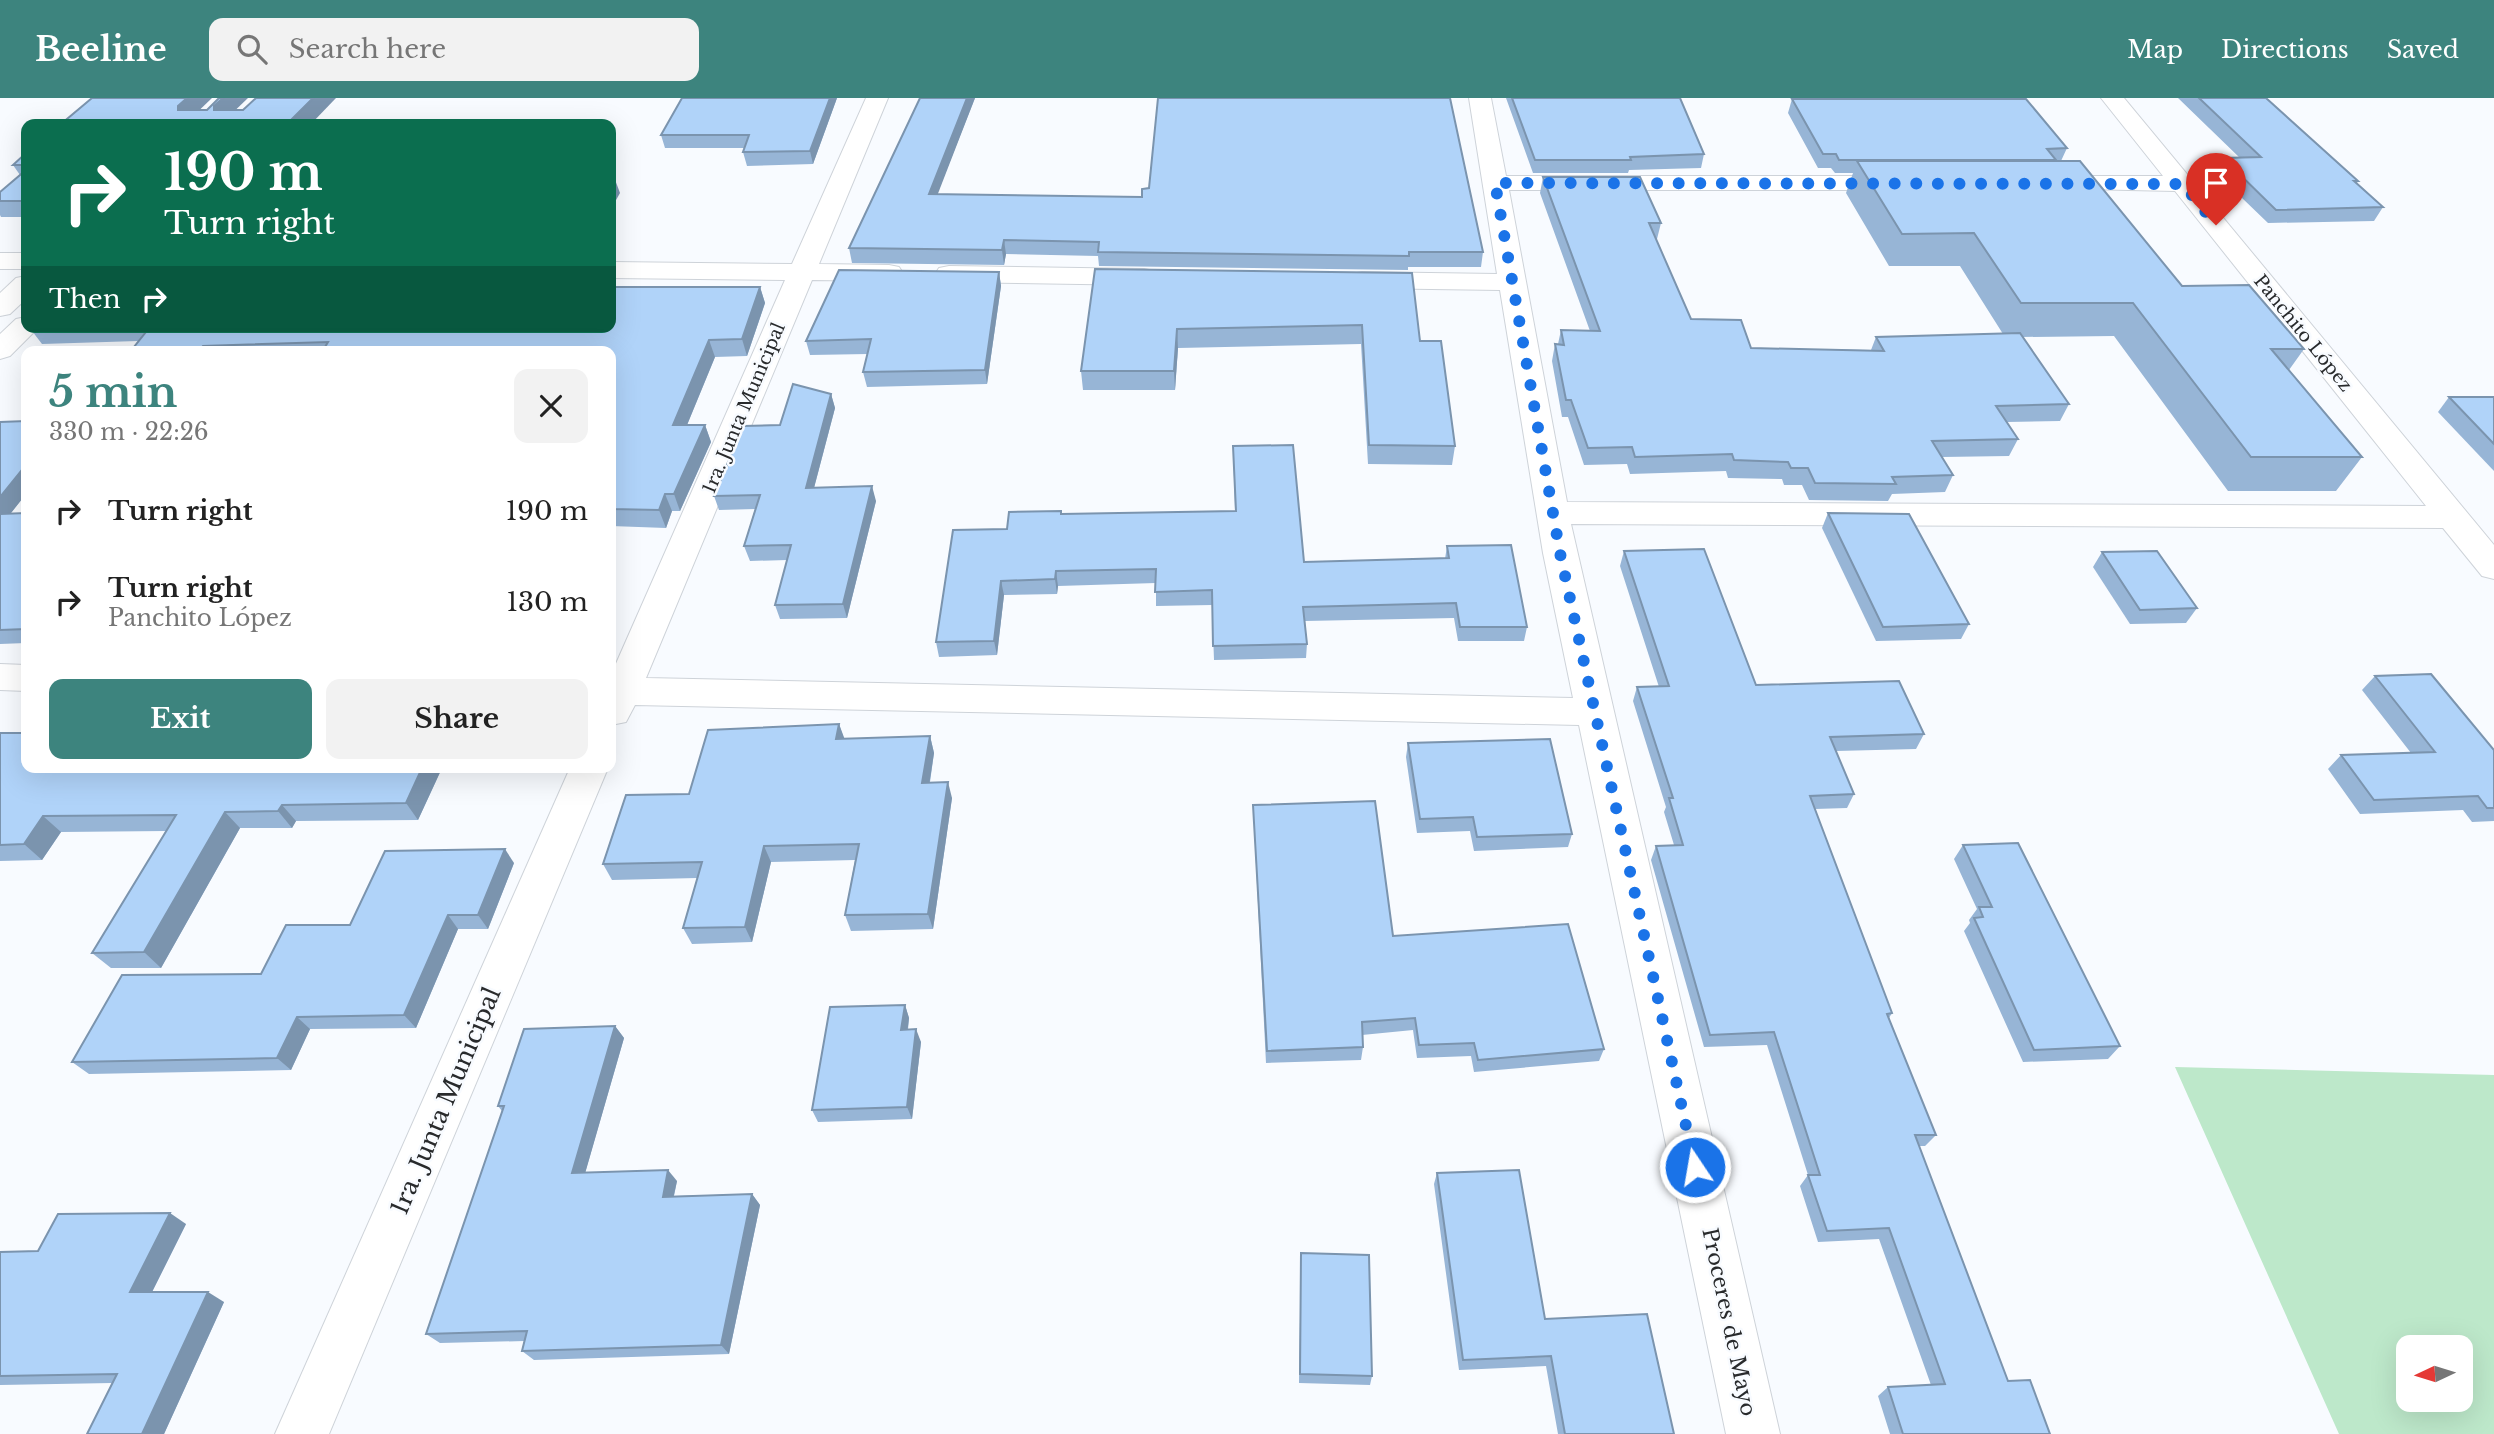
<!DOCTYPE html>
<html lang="en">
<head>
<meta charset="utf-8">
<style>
  body { margin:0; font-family:"Libre Baskerville",serif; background:#f2f2f2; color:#222; height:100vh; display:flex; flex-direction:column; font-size:26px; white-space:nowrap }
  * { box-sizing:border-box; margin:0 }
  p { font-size:23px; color:#767676 }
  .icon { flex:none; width:38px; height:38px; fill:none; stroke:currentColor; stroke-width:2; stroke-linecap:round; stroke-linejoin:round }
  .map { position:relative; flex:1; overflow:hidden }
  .details { position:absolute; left:21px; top:248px; width:595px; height:427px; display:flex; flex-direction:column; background:#fff; border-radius:14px; box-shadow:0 7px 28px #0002 }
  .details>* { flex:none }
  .banner { position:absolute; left:21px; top:21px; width:595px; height:214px; border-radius:14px; box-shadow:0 7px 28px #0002; background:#0b6e4f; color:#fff; overflow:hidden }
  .needle { width:46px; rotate:266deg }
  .fabs { position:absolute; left:2396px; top:1237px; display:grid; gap:14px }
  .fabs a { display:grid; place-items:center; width:77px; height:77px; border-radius:14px; background:#fff; box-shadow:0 7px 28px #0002; font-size:35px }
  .pin { position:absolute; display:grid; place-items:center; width:60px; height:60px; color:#fff; margin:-72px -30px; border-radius:50% 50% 50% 0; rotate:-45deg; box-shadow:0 0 7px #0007 }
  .pin .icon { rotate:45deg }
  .me { position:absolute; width:77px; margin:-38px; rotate:348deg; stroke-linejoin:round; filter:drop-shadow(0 0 5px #0008) }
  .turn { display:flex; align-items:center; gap:24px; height:147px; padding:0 28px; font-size:32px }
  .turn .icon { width:91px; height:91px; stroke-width:2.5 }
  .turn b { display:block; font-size:49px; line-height:60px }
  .then { display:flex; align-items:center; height:66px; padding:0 28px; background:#0003; gap:14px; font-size:26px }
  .round { display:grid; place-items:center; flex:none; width:74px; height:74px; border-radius:14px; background:#f2f2f2 }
  .summary { display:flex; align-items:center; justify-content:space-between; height:119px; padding:0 28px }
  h1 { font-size:42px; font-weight:800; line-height:52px; color:#3d847e }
  .button { display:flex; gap:14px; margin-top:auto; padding:14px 28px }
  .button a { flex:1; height:80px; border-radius:14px; background:#3d847e; color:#fff; font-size:28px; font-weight:800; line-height:80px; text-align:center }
  .button a+a { background:#f2f2f2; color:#222 }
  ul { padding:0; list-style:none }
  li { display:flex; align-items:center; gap:21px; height:91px; padding:0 28px }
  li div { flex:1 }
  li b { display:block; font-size:26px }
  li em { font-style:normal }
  header { display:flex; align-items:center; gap:42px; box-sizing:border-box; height:98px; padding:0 35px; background:#3d847e; color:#fff }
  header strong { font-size:33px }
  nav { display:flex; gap:38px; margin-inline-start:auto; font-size:24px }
  .search { width:490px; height:63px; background:#f2f2f2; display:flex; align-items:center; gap:18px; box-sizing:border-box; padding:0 24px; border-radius:14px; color:#767676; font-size:26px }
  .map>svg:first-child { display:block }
</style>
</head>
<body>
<header>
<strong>Beeline</strong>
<div class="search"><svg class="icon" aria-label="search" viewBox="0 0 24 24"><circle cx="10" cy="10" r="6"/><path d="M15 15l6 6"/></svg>Search here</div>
<nav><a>Map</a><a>Directions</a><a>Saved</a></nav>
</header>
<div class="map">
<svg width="2494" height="1336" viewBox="0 0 2494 1336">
  <rect width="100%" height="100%" fill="#f8fbff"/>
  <path fill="#bde8ca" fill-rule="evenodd" d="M 2175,969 L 2494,977 L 2494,1336 L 2339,1336 ZM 2408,1250 L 2460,1250 L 2460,1302 L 2408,1302 Z"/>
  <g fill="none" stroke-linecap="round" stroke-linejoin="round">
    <defs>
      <g id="street">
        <path d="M 866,0 L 888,0 L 819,166 L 889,167 L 899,169 L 903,175 L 899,181 L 889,183 L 812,182 L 646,580 L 1573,600 L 1543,455 L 1500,192 L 1362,190 L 1352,188 L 1348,182 L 1352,176 L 1362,174 L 1497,176 L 1469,0 L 1491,0 L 1506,78 L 1902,78 L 1911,80 L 1914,85 L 1911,90 L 1902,92 L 1509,92 L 1567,404 L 2426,408 L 2175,93 L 2037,90 L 2034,85 L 2037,80 L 2046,78 L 2163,78 L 2101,0 L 2124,0 L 2494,447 L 2494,481 L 2482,478 L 2443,430 L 1571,426 L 1780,1336 L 1726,1336 L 1579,627 L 635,607 L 626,624 L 611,627 L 611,577 L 785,182 L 611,180 L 611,164 L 792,166 Z"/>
        <rect x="0" y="155" width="26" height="16"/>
        <path d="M 949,168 L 1144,171 L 1154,173 L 1158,179 L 1154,185 L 1144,187 L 949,184 L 939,182 L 935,176 L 939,170 Z"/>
        <path d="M 26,178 L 26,201 L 10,216 L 0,218 L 0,195 L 16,180 Z"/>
        <path d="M 26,219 L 26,229 L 39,229 L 10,258 L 0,261 L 0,236 L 16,221 Z"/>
        <path d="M 0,566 L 26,567 L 26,593 L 0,592 Z"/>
        <path d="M 570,670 L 608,670 L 329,1336 L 275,1336 Z"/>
      </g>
    </defs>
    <use href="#street" stroke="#ced3d9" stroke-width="2"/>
    <use href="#street" fill="#fff" fill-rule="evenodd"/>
  </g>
  <g fill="#97b5d6">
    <path d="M 837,0 L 813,66 L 747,68 L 743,54 L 744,50 L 665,50 L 661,37 Z"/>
    <path d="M 920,0 L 975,0 L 937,96 L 1483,154 L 1481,169 L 1408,169 L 1408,172 L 1099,168 L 1098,158 L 1006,156 L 1004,167 L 852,165 L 849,150 Z"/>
    <path d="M 1506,0 L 1680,0 L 1704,56 L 1701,70 L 1629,72 L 1628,75 L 1533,75 Z"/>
    <path d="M 2178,0 L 2266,0 L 2358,83 L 2357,85 L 2383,109 L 2374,123 L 2268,125 L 2215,74 L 2223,60 L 2240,60 Z"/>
    <path d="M 1792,1 L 2067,50 L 2061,63 L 2182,188 L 2304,251 L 2289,272 L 2362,359 L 2336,393 L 2228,393 L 2114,238 L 2022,239 L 2069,306 L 2060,323 L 2007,324 L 2018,341 L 2009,358 L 1942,359 L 1953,377 L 1945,394 L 1892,396 L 1888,403 L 1809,402 L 1802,387 L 1784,387 L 1782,381 L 1728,380 L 1726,373 L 1630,376 L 1627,366 L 1584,367 L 1568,319 L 1562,319 L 1552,263 L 1555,246 L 1558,246 L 1561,232 L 1590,233 L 1540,95 L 1543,79 L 1661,125 L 1657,141 L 1656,141 L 1691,221 L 1751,250 L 1871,252 L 1876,239 L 2003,236 L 1960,168 L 1889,168 L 1846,95 L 1853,75 L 1835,75 L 1831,70 L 1818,70 L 1788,15 Z"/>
    <path d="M 26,55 L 26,119 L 1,119 L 0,117 L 0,94 L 20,77 L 13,67 Z"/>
    <path d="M 1095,171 L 1412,175 L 1420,243 L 1455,348 L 1452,367 L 1368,366 L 1361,246 L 1178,250 L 1175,292 L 1083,292 L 1081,273 Z"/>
    <path d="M 999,174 L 1001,188 L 987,286 L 867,289 L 863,274 L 868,256 L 810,257 L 806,243 Z"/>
    <path d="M 760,189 L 765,205 L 747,258 L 715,259 L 687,327 L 705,327 L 711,344 L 680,413 L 672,413 L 666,430 L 611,428 L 611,254 L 130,254 L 138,243 L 42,246 L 29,229 L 611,229 Z"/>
    <path d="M 831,296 L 835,310 L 814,390 L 876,403 L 847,520 L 780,521 L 775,507 L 787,462 L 750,463 L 744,448 L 755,411 L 719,412 L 714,398 L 780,327 Z"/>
    <path d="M 2449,299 L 2494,299 L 2494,373 L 2438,314 Z"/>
    <path d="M 26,323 L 26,396 L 10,416 L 26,415 L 26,545 L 0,546 L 0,324 Z"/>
    <path d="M 1233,348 L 1304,464 L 1445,461 L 1447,448 L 1527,529 L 1524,543 L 1458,543 L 1454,520 L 1305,523 L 1307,546 L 1306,560 L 1214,562 L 1212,507 L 1156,508 L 1156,485 L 1058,488 L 1057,496 L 1004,497 L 997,557 L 939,559 L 936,544 L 1061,413 L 1062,416 L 1235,413 Z"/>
    <path d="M 1828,415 L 1969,526 L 1961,541 L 1876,543 L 1822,430 Z"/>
    <path d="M 1624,453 L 1756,587 L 1924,636 L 1916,651 L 1836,653 L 1854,696 L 1847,710 L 1815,711 L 1892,915 L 1889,920 L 1936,1037 L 1925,1048 L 1919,1048 L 2008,1283 L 2050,1336 L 1890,1336 L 1878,1298 L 1888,1289 L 1931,1287 L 1879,1141 L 1818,1144 L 1800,1088 L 1808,1077 L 1767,947 L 1704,949 L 1651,762 L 1656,748 L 1674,747 L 1664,714 L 1666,709 L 1633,603 L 1637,589 L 1659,589 L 1620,468 Z"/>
    <path d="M 2102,454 L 2197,510 L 2186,525 L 2130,526 L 2093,469 Z"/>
    <path d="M 2375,578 L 2494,652 L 2494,723 L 2472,724 L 2463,712 L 2360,716 L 2328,671 L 2341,657 L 2411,655 L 2362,592 Z"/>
    <path d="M 839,626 L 844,641 L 930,638 L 934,655 L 930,684 L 952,700 L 933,831 L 851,833 L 845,817 L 855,762 L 771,764 L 752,844 L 692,846 L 683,830 L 697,780 L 612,782 L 603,766 L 689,696 Z"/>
    <path d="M 0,635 L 442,670 L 418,722 L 296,723 L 292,730 L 240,730 L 161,870 L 111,870 L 92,855 L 166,733 L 61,734 L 42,762 L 0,763 Z"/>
    <path d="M 1408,645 L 1572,736 L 1568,749 L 1474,753 L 1470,733 L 1417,735 L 1406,659 Z"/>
    <path d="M 1253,707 L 1393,838 L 1604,951 L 1599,963 L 1474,974 L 1471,958 L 1417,960 L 1413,932 L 1362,937 L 1363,949 L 1361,962 L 1266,965 Z"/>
    <path d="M 1963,747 L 2120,948 L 2108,961 L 2023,964 L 1964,833 L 1970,825 L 1969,822 L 1977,811 L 1954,761 Z"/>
    <path d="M 514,765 L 488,831 L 458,831 L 416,930 L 310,931 L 291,972 L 89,976 L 72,964 L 261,876 L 350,827 Z"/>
    <path d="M 905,907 L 909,920 L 908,932 L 921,944 L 912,1021 L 818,1024 L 812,1012 Z"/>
    <path d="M 615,928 L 624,940 L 585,1075 L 677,1083 L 674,1098 L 752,1096 L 760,1107 L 729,1256 L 534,1262 L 522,1253 L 524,1243 L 440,1245 L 426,1236 L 502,1013 L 498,1008 Z"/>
    <path d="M 1437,1075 L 1545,1221 L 1674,1336 L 1558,1336 L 1546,1268 L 1459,1272 L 1434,1086 Z"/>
    <path d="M 186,1126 L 152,1194 L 224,1204 L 164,1336 L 87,1336 L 112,1285 L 0,1287 L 0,1154 L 38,1153 Z"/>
    <path d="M 1301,1155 L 1372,1278 L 1370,1287 L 1299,1285 Z"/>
  </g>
  <g fill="#7b94ae">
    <path d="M 187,0 L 212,0 L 187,24 L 178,12 L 178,8 Z"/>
    <path d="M 223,0 L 248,0 L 223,24 L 214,12 L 214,8 Z"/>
    <path d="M 313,0 L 336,0 L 311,26 L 287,26 Z"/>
    <path d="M 830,0 L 837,0 L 813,66 L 810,53 Z"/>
    <path d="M 967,0 L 975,0 L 932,111 L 929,96 Z"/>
    <path d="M 614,79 L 620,95 L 611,111 L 611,85 Z"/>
    <path d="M 1004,142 L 1006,156 L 1004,167 L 1002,152 Z"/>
    <path d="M 999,174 L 1001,188 L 987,286 L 985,272 Z"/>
    <path d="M 760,189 L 765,205 L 747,258 L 742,241 Z"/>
    <path d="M 1177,231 L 1178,250 L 1175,292 L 1174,273 Z"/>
    <path d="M 709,242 L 715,259 L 680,344 L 673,327 Z"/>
    <path d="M 203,248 L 207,254 L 198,254 Z"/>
    <path d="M 831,296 L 835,310 L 810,405 L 806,390 Z"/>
    <path d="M 705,327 L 711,344 L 680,413 L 674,396 Z"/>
    <path d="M 26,367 L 26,396 L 0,429 L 0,399 Z"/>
    <path d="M 872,388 L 876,403 L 847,520 L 843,506 Z"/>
    <path d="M 665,396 L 672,413 L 666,430 L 659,412 Z"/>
    <path d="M 1056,473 L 1058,488 L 1057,496 L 1055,481 Z"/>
    <path d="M 1001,483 L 1004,497 L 997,557 L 994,543 Z"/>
    <path d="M 839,626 L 845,642 L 836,641 Z"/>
    <path d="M 930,638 L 934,655 L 927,701 L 922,685 Z"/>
    <path d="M 422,670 L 442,670 L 418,722 L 406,705 Z"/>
    <path d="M 948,684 L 952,700 L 933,831 L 928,816 Z"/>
    <path d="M 282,707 L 296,723 L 292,730 L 278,713 Z"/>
    <path d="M 225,714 L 240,730 L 161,870 L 144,854 Z"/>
    <path d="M 43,718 L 61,734 L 42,762 L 24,746 Z"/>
    <path d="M 764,748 L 771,764 L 752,844 L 745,829 Z"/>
    <path d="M 505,751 L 514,765 L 488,831 L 478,817 Z"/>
    <path d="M 448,817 L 458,831 L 416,930 L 404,917 Z"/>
    <path d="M 905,907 L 909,920 L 906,944 L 901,932 Z"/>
    <path d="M 297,919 L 310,931 L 291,972 L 277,960 Z"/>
    <path d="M 615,928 L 624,940 L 582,1086 L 572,1075 Z"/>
    <path d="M 916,931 L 921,944 L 912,1021 L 907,1009 Z"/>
    <path d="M 668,1072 L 677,1083 L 671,1110 L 663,1099 Z"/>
    <path d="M 752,1096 L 760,1107 L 729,1256 L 721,1247 Z"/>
    <path d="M 170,1115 L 186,1126 L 147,1204 L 130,1194 Z"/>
    <path d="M 208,1194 L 224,1204 L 164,1336 L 142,1336 Z"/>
  </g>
  <g fill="#b0d3f9" stroke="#7b94ae" stroke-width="2">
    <path d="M 92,0 L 187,0 L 178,8 L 178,12 L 207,12 L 219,0 L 223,0 L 214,8 L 214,12 L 243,12 L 256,0 L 313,0 L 287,26 L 61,26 Z"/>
    <path d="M 682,0 L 830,0 L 810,53 L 743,54 L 749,37 L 661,37 Z"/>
    <path d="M 920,0 L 967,0 L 929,96 L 1142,99 L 1142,91 L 1149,90 L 1158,0 L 1450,0 L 1483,154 L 1409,154 L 1409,158 L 1098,154 L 1099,144 L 1004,142 L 1002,152 L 849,150 Z"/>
    <path d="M 1512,0 L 1680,0 L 1704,56 L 1630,59 L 1631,62 L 1535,62 Z"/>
    <path d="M 2199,0 L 2266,0 L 2358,83 L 2354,83 L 2383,109 L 2276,112 L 2223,60 L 2261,59 Z"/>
    <path d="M 1792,1 L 2026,1 L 2067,50 L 2047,51 L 2056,62 L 1839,62 L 1836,56 L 1823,56 Z"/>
    <path d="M 26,55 L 26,67 L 13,67 Z"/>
    <path d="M 1857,63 L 2080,63 L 2182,188 L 2249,187 L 2304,251 L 2271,251 L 2362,359 L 2251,359 L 2133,205 L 2021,205 L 1974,135 L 1902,136 Z"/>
    <path d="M 26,72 L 26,103 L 0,103 L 0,94 Z"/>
    <path d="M 1543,79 L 1640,79 L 1661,125 L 1649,125 L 1691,221 L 1741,222 L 1751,250 L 1884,253 L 1876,239 L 2020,235 L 2069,306 L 1996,308 L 2018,341 L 1932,343 L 1953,377 L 1892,379 L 1896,386 L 1815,385 L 1808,370 L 1791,370 L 1788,364 L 1734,362 L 1732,356 L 1635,359 L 1632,349 L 1588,350 L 1571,302 L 1566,302 L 1555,246 L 1564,247 L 1561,232 L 1600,233 Z"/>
    <path d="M 1095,171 L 1412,175 L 1420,243 L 1441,243 L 1455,348 L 1369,347 L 1362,227 L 1177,231 L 1174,273 L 1081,273 Z"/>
    <path d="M 839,172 L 999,174 L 985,272 L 863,274 L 871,241 L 806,243 Z"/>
    <path d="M 611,189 L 760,189 L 742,241 L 709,242 L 673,327 L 705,327 L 674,396 L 665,396 L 659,412 L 611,411 L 611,254 L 322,254 L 328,244 L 203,248 L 198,254 L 130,254 L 150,229 L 611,229 Z"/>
    <path d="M 793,286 L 831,296 L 806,390 L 872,388 L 843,506 L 775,507 L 791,447 L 744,448 L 760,397 L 714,398 L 743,328 L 780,327 Z"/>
    <path d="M 2449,299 L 2494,299 L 2494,346 Z"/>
    <path d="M 26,323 L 26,367 L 0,399 L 0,324 Z"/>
    <path d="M 1293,347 L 1304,464 L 1449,460 L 1447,448 L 1511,447 L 1527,529 L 1460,529 L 1456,505 L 1303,509 L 1307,546 L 1213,548 L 1212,492 L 1155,494 L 1156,471 L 1056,473 L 1055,481 L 1001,483 L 994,543 L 936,544 L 953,432 L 1007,431 L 1009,414 L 1061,413 L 1061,416 L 1236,413 L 1233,348 Z"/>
    <path d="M 26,415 L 26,531 L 0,532 L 0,416 Z"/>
    <path d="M 1828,415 L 1909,416 L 1969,526 L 1883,529 Z"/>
    <path d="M 1704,451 L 1756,587 L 1899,583 L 1924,636 L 1830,639 L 1854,696 L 1810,698 L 1892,915 L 1887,916 L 1936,1037 L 1915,1037 L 2008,1283 L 2030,1282 L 2050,1336 L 1903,1336 L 1888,1289 L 1945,1286 L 1889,1130 L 1827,1133 L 1808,1077 L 1820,1077 L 1774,934 L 1710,937 L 1656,748 L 1683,747 L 1669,700 L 1673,700 L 1637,589 L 1669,588 L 1624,453 Z"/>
    <path d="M 2157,453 L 2197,510 L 2140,512 L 2102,454 Z"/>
    <path d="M 2431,576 L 2494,652 L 2494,710 L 2487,710 L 2478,698 L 2374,702 L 2341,657 L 2435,654 L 2375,578 Z"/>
    <path d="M 839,626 L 836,641 L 930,638 L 922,685 L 948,684 L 928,816 L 845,817 L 859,746 L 764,748 L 745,829 L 683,830 L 702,764 L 603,766 L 626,697 L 689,696 L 708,632 Z"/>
    <path d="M 0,635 L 26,635 L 26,670 L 422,670 L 406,705 L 282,707 L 278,713 L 225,714 L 144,854 L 92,855 L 176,717 L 43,718 L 24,746 L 0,747 Z"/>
    <path d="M 1550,641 L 1572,736 L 1477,739 L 1473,719 L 1420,721 L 1408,645 Z"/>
    <path d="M 1375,703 L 1393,838 L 1568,826 L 1604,951 L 1478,962 L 1474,945 L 1419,947 L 1415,920 L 1362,924 L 1363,949 L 1267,953 L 1253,707 Z"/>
    <path d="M 2018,745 L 2120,948 L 2034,952 L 1974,820 L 1983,819 L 1979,809 L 1992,809 L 1963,747 Z"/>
    <path d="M 505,751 L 478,817 L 448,817 L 404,917 L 297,919 L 277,960 L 72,964 L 122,877 L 261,876 L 286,827 L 350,827 L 385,753 Z"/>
    <path d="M 905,907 L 901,932 L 916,931 L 907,1009 L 812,1012 L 830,909 Z"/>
    <path d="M 615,928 L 572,1075 L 668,1072 L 663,1099 L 752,1096 L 721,1247 L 522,1253 L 527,1233 L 426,1236 L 504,1008 L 498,1008 L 524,931 Z"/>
    <path d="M 1519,1072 L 1545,1221 L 1647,1216 L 1674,1336 L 1565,1336 L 1551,1258 L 1463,1262 L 1437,1075 Z"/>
    <path d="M 170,1115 L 130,1194 L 208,1194 L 142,1336 L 87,1336 L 117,1276 L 0,1278 L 0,1154 L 38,1153 L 58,1116 Z"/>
    <path d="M 1301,1155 L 1369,1157 L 1372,1278 L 1300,1276 Z"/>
  </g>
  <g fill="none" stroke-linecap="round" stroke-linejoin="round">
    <path stroke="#1a73e8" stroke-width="12" stroke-dasharray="0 21.6" d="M 1695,1069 L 1560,455 L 1495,85 L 2183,86 L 2216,127"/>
  </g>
  <g text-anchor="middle" stroke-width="5" stroke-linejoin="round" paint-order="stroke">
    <g font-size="18" fill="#282a2c" stroke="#f8fbff">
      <text transform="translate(2303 235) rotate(51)" y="6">Panchito López</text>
      <text transform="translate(744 310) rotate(-67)" y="6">1ra. Junta Municipal</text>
    </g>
    <g font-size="21" fill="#282a2c" stroke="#f8fbff">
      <text transform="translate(1729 1224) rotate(78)" y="7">Proceres de Mayo</text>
    </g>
    <g font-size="24" fill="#282a2c" stroke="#f8fbff">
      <text transform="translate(446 1003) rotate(-67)" y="8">1ra. Junta Municipal</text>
    </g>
  </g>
</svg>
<div class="fabs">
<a><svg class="needle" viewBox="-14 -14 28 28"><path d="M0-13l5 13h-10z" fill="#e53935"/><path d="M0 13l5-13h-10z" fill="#767676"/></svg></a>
</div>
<div class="pin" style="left:2216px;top:127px;background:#d93025"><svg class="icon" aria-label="arrive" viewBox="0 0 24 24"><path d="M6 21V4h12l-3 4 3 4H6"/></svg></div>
<svg class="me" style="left:1695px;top:1069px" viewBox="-20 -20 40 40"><circle r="17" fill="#1a73e8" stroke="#fff" stroke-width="3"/><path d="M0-11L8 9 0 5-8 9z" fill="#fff"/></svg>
<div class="banner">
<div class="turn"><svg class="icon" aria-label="right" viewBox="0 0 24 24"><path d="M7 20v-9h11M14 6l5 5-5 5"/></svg><div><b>190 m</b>Turn right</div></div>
<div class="then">Then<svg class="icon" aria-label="right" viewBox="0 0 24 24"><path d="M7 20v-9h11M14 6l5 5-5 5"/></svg></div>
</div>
<section class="details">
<div class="summary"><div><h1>5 min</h1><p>330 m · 22:26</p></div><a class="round"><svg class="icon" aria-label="close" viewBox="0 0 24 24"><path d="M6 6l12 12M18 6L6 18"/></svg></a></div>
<ul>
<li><svg class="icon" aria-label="right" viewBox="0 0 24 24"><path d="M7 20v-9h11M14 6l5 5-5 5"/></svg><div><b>Turn right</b></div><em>190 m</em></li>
<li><svg class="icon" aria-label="right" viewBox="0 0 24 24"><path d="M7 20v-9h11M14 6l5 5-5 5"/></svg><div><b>Turn right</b><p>Panchito López</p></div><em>130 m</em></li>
</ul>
<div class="button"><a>Exit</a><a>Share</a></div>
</section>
</div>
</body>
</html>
